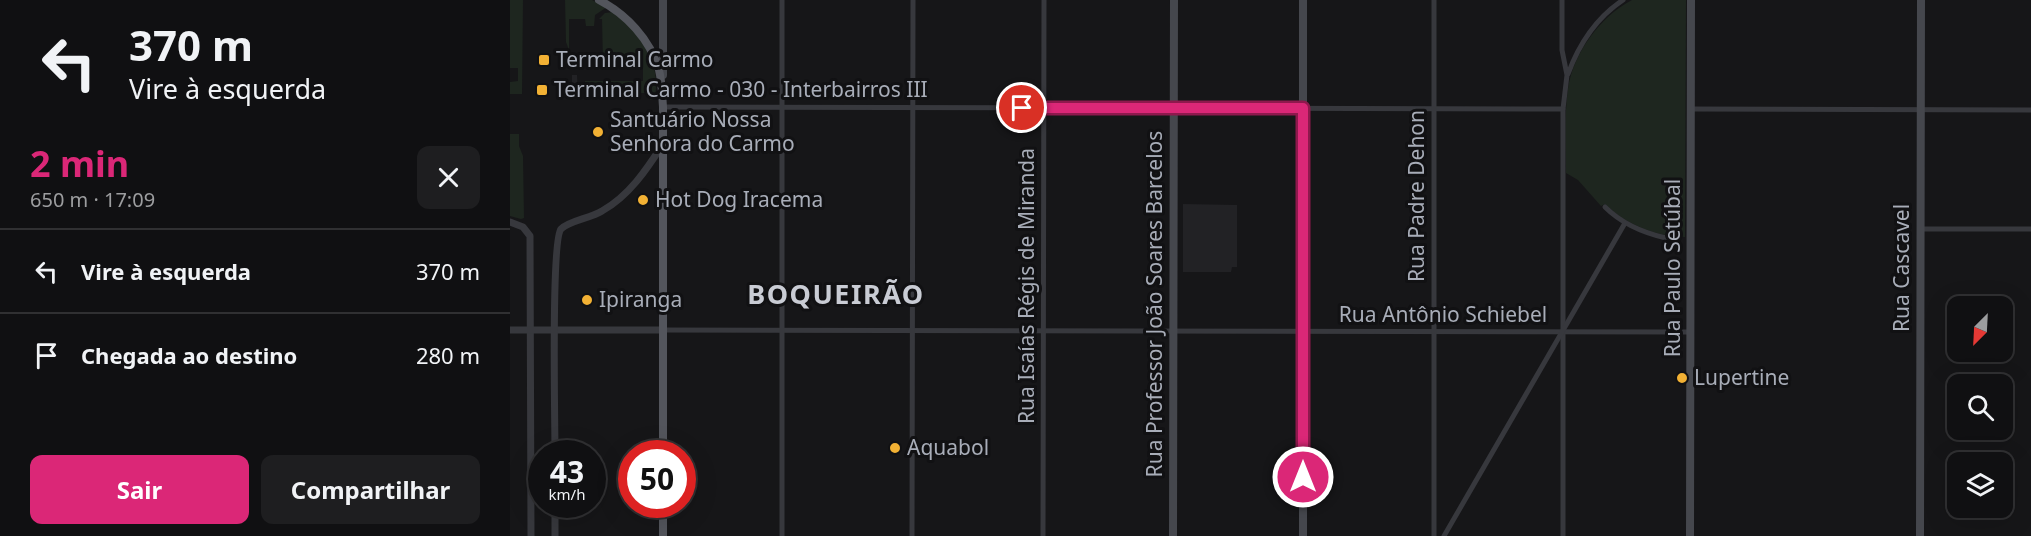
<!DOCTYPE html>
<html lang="pt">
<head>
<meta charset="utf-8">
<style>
  body { margin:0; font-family:"Noto Sans",sans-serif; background:#1e1e20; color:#f1f3f6; height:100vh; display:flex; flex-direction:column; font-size:22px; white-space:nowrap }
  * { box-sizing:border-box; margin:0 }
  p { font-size:20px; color:#9c9d9f }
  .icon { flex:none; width:33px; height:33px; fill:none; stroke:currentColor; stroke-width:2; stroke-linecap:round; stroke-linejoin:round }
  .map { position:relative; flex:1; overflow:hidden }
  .panel { display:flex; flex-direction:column; background:#101012; width:510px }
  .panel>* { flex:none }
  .guide { background:#101012; color:#f1f3f6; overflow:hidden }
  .needle { width:39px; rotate:204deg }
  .controls { position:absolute; left:1437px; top:296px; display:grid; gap:12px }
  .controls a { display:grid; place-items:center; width:66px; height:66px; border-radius:12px; background:#101012; box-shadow:0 6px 24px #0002,0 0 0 2px #303032; font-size:30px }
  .speed { position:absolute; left:18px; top:440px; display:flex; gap:12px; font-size:30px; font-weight:700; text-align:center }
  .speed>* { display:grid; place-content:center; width:78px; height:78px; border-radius:50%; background:#101012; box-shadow:0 6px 24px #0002,0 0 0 2px #303032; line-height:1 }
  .speed small { font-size:15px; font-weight:400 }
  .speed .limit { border:9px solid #d22; background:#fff; color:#111 }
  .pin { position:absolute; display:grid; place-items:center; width:51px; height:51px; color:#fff; margin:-26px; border:3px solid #fff; border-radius:50%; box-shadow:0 2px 6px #0007 }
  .me { position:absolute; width:66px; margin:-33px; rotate:0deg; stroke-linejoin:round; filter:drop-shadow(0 0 4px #0008) }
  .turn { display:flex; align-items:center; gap:21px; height:126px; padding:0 30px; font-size:27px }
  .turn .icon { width:78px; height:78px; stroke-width:2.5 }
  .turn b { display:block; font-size:42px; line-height:51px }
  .round { display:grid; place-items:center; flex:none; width:63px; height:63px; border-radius:12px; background:#1e1e20 }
  .summary { display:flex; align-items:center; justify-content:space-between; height:102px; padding:0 30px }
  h1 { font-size:36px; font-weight:700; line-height:45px; color:#db2777 }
  .button { display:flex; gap:12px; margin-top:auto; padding:12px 30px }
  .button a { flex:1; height:69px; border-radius:12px; background:#db2777; color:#fff; font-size:24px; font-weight:700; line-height:69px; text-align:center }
  .button a+a { background:#1e1e20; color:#f1f3f6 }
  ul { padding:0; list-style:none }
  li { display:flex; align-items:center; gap:18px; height:84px; padding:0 30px; border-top:2px solid #303032 }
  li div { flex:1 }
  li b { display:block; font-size:22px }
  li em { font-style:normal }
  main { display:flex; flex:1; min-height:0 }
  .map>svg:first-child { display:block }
</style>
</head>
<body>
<main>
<section class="panel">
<div class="guide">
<div class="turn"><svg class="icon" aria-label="left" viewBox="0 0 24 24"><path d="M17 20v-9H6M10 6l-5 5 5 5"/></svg><div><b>370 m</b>Vire à esquerda</div></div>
</div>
<div class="summary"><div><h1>2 min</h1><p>650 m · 17:09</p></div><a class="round"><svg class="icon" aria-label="close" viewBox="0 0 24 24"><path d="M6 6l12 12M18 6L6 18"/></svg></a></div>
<ul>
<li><svg class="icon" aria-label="left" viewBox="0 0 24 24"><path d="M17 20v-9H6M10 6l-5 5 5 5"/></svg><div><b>Vire à esquerda</b></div><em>370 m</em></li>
<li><svg class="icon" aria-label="arrive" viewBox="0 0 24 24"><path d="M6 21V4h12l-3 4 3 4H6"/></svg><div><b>Chegada ao destino</b></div><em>280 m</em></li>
</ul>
<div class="button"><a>Sair</a><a>Compartilhar</a></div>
</section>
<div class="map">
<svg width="1521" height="536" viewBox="0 0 1521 536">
  <rect width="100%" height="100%" fill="#161618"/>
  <g fill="#222225">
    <path d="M 62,75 L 67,75 L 68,94 L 58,95 L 58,83 L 62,83 Z"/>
    <path d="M 673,204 L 727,205 L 727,267 L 722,267 L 721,272 L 673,272 Z"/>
  </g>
  <g fill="#1e261f">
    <path d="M 0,0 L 13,0 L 12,94 L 0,94 L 0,82 L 8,81 L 8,68 L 0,68 Z"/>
    <path d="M 55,0 L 82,0 L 97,7 L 85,15 L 84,26 L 76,26 L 75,19 L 59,19 L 59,50 L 56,42 Z"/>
    <path d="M 1122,0 L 1176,0 L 1175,237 C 1145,236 1117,225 1095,204 L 1091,206 L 1068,180 L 1056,173 C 1056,145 1054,116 1058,89 C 1063,53 1091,16 1122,0 Z"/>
    <path d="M 103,12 C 129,28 154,68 144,100 L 140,100 L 139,93 L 100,93 L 99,88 L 75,88 L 75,81 L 133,81 L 133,63 L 93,63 L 92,19 L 89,19 L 95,13 Z"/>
    <path d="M 0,134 L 9,134 L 9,146 L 13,156 L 14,218 L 11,219 L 0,216 Z"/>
  </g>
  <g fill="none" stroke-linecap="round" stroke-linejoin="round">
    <g stroke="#37383d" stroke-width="5">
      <path d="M 1052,0 L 1052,50 L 1057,75 L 1053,109 L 1053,536"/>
      <path d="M 1058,74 C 1069,44 1086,18 1113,0"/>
      <path d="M 153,107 L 1053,109"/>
      <path d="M 1181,109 L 1521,110"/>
      <path d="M 1095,207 C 1111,223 1134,233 1156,238"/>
      <path d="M 1410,229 L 1521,229"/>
      <path d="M 153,330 L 1181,332"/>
      <path d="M 272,536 L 272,0"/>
      <path d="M 402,536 L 403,0"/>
      <path d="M 533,536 L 534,0"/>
      <path d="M 924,536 L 924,0"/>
      <path d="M 934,536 L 1115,223"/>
    </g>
    <g stroke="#37383d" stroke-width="7">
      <path d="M 0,222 L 13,227 L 20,236 L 21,536"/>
      <path d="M 0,330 L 153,330"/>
      <path d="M 45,453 C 45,424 41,241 51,229 C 58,221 81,218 92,211 C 119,196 137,169 153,144"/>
      <path d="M 45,536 L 45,504"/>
    </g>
    <g stroke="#45474d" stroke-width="8">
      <path d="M 153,0 L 153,75"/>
      <path d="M 663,536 L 664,0"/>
      <path d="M 793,536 L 793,0"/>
      <path d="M 1180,536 L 1181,0"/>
      <path d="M 1410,536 L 1411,0"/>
    </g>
    <g stroke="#53555c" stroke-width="8">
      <path d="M 89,0 C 116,14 140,39 149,70 C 152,82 152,94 153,107 L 153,453"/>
      <path d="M 153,536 L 153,504"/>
    </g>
  </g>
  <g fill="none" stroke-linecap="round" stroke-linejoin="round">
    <defs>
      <path id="route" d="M 512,108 L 793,108 L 793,477"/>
    </defs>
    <use href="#route" stroke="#8e194d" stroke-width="15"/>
    <use href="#route" stroke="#db2777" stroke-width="10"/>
  </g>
  <g fill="#f2b134" stroke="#111113" stroke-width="2">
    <rect x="28" y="54" width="12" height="12" rx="3"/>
    <rect x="26" y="84" width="12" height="12" rx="3"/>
    <circle cx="88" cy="132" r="6"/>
    <circle cx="133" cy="200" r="6"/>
    <circle cx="77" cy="300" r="6"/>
    <circle cx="1172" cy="378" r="6"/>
    <circle cx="385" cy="448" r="6"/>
  </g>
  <g text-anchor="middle" stroke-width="6" stroke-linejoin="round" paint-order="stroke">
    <g font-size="21" fill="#a8adb8" stroke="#111113" text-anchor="start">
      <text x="46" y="67">Terminal Carmo</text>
      <text x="44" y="97">Terminal Carmo - 030 - Interbairros III</text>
      <text x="100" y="127">Santuário Nossa<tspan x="100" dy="24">Senhora do Carmo</tspan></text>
      <text x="145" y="207">Hot Dog Iracema</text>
      <text x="89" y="307">Ipiranga</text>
      <text x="1184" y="385">Lupertine</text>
      <text x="397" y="455">Aquabol</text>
    </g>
    <g font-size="21" fill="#a8adb8" stroke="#111113">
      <text transform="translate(907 196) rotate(-90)" y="7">Rua Padre Dehon</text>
      <text transform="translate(1163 268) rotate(-90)" y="7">Rua Paulo Setúbal</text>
      <text transform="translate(1392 268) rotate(-90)" y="7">Rua Cascavel</text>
      <text transform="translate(517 286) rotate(-90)" y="7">Rua Isaías Régis de Miranda</text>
      <text transform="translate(645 304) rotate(-90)" y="7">Rua Professor João Soares Barcelos</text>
      <text x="933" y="322">Rua Antônio Schiebel</text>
    </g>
    <g font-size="27" font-weight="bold" letter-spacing="1.5" fill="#c9ccd4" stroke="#111113">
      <text x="326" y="304">BOQUEIRÃO</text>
    </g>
  </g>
</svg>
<div class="controls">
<a><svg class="needle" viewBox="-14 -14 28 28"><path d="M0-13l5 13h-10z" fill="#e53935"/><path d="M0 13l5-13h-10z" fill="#9c9d9f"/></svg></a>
<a><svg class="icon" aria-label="search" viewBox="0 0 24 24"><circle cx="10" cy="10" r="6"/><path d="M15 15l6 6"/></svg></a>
<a><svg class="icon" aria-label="layers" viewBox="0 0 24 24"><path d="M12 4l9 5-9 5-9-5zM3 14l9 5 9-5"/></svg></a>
</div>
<div class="speed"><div>43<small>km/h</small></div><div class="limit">50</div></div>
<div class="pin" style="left:512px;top:108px;background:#d93025"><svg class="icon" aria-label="arrive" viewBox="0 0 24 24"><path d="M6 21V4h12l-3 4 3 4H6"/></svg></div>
<svg class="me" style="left:793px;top:477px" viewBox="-20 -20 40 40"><circle r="17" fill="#db2777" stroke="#fff" stroke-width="3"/><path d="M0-11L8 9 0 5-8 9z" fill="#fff"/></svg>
</div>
</main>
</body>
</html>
